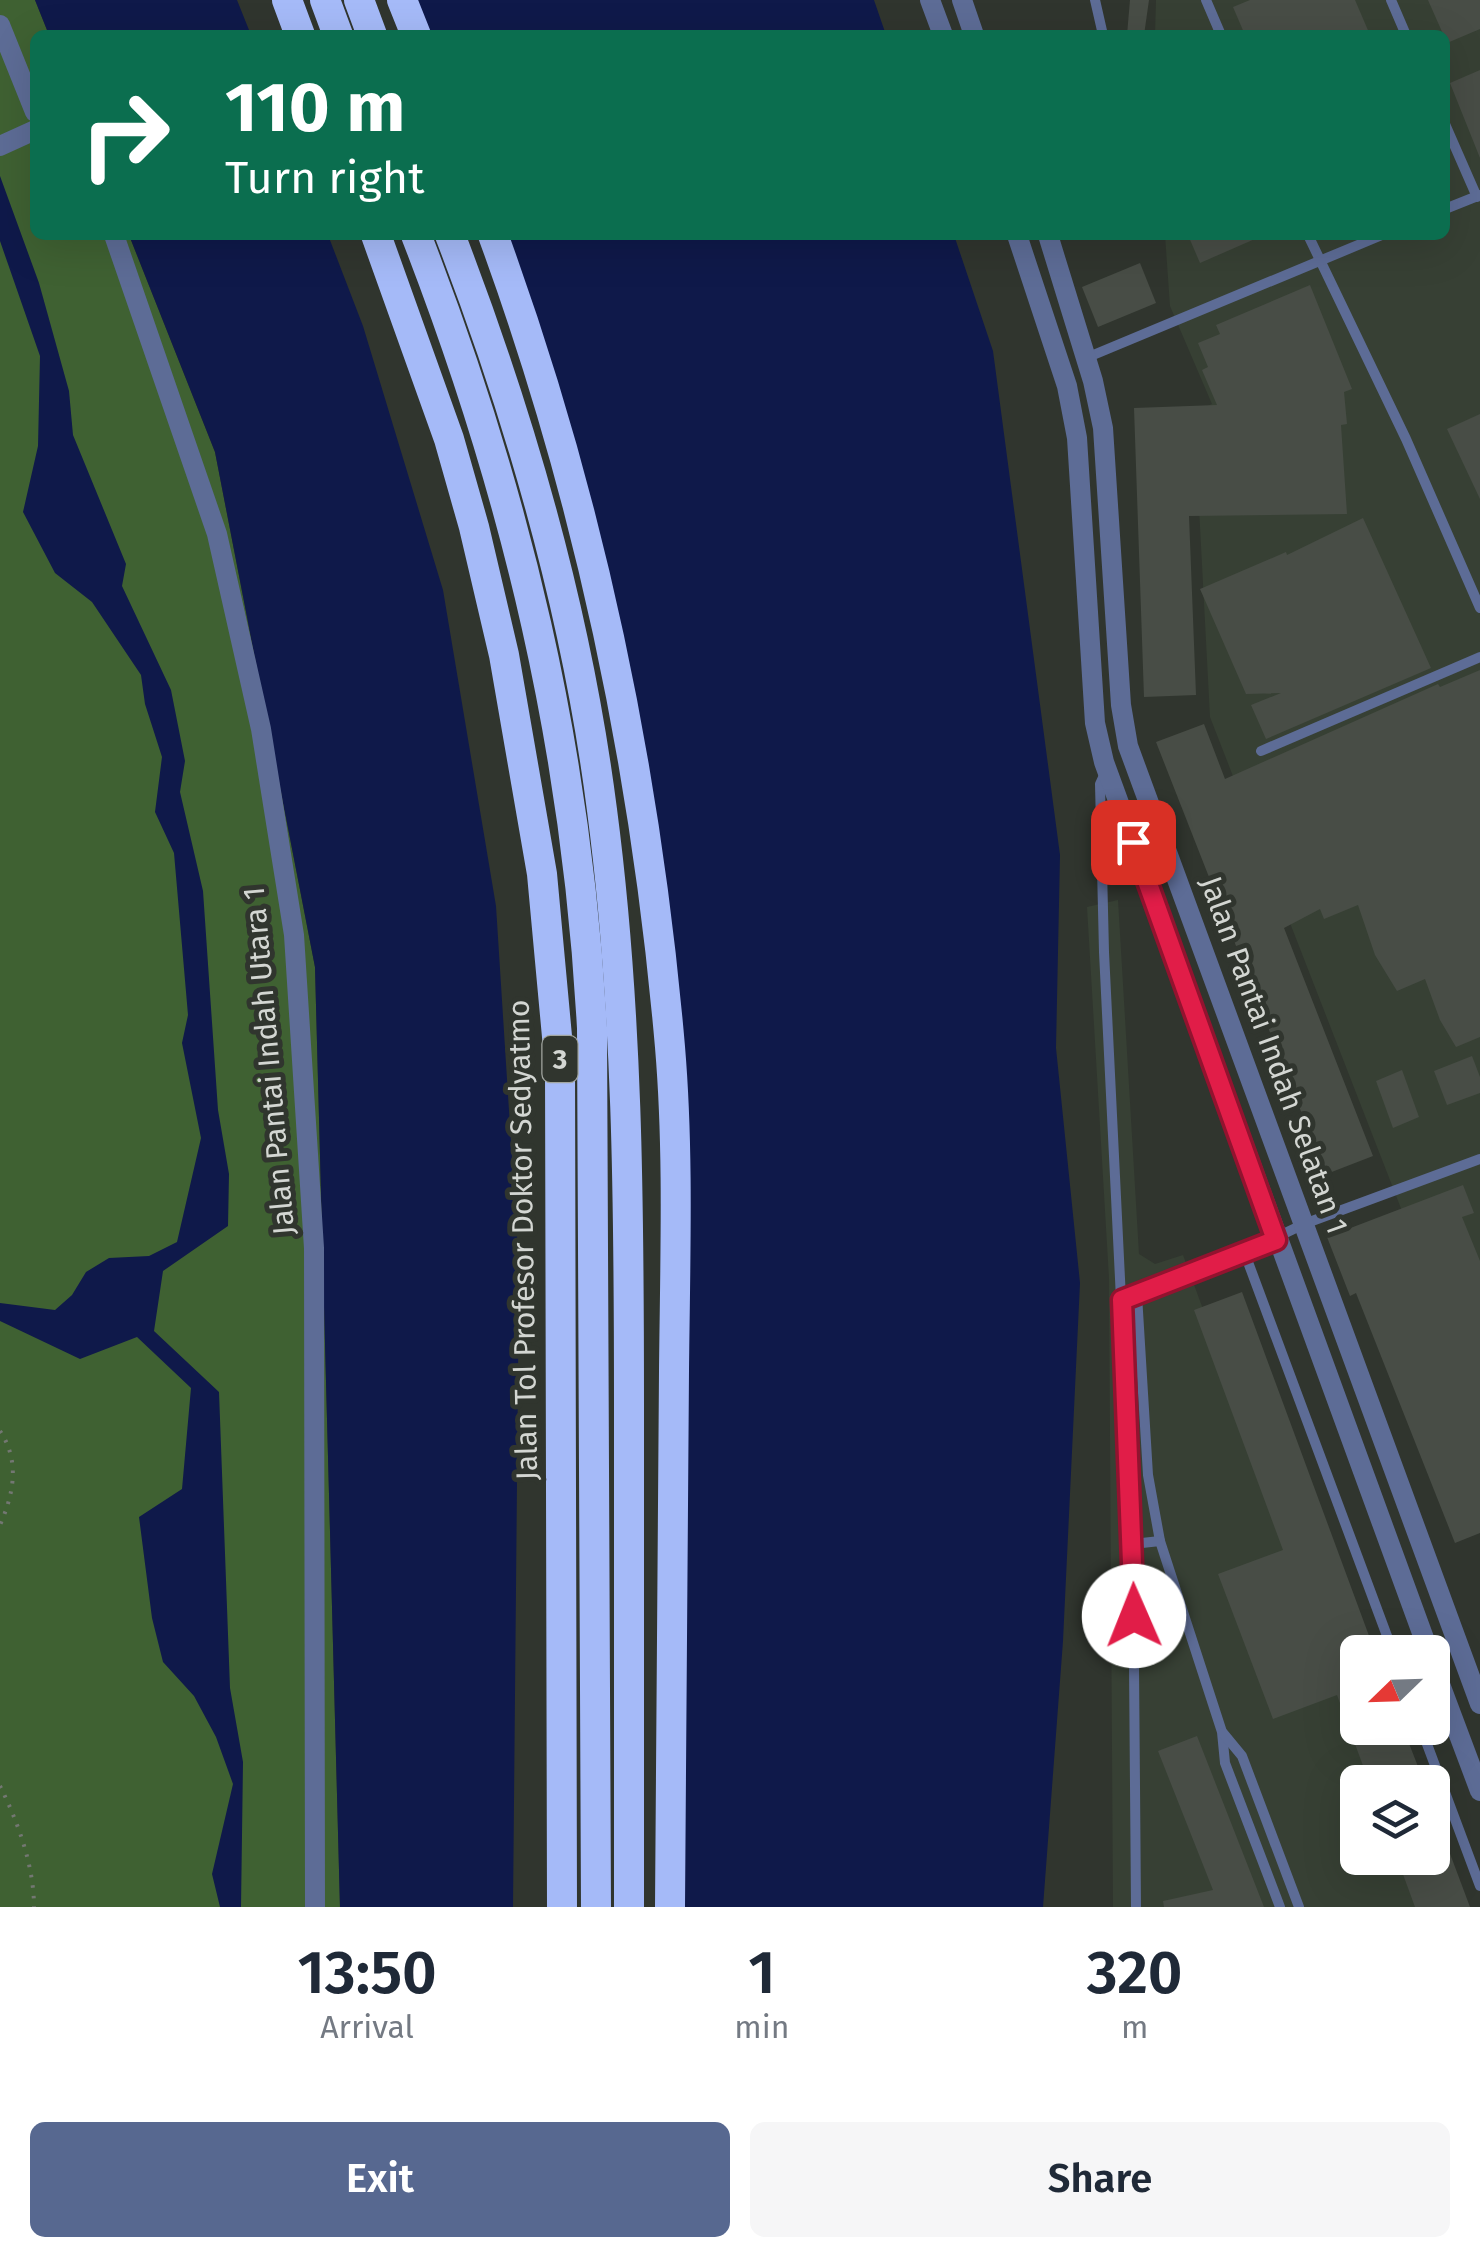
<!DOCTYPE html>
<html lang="en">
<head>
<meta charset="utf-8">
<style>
  body { margin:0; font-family:"Fira Sans",sans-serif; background:#f6f6f7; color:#1f2937; height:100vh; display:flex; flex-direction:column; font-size:38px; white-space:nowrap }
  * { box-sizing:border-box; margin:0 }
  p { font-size:32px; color:#747a83 }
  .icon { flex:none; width:55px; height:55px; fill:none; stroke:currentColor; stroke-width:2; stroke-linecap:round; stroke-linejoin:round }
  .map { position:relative; height:1907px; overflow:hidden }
  .sheet { display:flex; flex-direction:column; background:#fff; flex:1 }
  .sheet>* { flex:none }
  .top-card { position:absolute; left:30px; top:30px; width:1420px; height:210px; border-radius:15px; box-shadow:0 10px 40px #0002; background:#0b6e4f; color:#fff; overflow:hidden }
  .needle { width:65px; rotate:247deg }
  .buttons { position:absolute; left:1340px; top:1635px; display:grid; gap:20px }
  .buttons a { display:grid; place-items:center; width:110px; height:110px; border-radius:15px; background:#fff; box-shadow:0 10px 40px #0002; font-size:50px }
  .pin { position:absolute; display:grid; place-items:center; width:85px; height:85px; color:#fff; margin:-42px; border-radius:20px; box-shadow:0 5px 15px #0006 }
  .me { position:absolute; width:110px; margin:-55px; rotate:359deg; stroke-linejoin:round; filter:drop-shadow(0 0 8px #0008) }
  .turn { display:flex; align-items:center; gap:35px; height:210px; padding:0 30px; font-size:45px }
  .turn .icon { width:130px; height:130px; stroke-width:2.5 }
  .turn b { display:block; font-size:70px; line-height:85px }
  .eta { display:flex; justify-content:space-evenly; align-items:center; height:170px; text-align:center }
  .eta b { font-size:60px; font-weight:600; line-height:70px }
  .primary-button { display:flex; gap:20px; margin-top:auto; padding:20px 30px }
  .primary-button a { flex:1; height:115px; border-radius:15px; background:#576890; color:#fff; font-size:40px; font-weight:600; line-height:115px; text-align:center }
  .primary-button a+a { background:#f6f6f7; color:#1f2937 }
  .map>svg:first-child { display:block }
</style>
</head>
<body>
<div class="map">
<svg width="1480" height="1907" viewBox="0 0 1480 1907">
  <rect width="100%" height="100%" fill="#30352e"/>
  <g fill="#374034">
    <path d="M 1156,0 L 1480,0 L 1480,1360 L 1402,1211 L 1210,717 L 1194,412 L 1212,404 L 1170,306 L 1165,235 L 1445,235 L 1445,35 L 1155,35 Z"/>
    <path d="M 1118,900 L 1139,1254 L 1155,1264 L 1183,1255 L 1378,1782 L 1358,1782 L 1358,1858 L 1406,1858 L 1424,1907 L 1113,1907 L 1109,1278 L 1087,907 Z"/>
  </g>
  <path fill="#3f6132" d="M 0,0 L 35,0 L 49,35 L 35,35 L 35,235 L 129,235 L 215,452 L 315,967 L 340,1907 L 0,1907 Z"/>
  <g fill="#0f194a">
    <path d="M 35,0 L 237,0 L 251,35 L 49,35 Z"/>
    <path d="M 408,0 L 874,0 L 886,35 L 422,35 Z"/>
    <path d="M 0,176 L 39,283 L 69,391 L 73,435 L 126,564 L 122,586 L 171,690 L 185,761 L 180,792 L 203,891 L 218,1110 L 229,1174 L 228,1226 L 163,1271 L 154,1331 L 219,1392 L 230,1688 L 243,1762 L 241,1907 L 220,1907 L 212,1874 L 233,1784 L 216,1737 L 194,1696 L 163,1662 L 152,1618 L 139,1517 L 182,1489 L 191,1388 L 137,1337 L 80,1359 L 0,1321 L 0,1303 L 55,1310 L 72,1295 L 86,1272 L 109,1258 L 149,1256 L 177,1242 L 201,1138 L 182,1043 L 188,1015 L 174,853 L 155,812 L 162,757 L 145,704 L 141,675 L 92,602 L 55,573 L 23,512 L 38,446 L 40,356 L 0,241 Z"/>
    <path d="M 129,235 L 328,235 L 363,326 L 443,590 L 496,906 L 519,1268 L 513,1907 L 340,1907 L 315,967 L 215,452 Z"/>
    <path d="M 500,235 L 954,235 L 993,351 L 1060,855 L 1056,1048 L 1080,1283 L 1063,1641 L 1043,1907 L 678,1907 L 677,1036 L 651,828 Z"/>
  </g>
  <g fill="#484d46">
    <path d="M 1130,0 L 1149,0 L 1144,35 L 1127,35 Z"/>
    <path d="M 1250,0 L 1355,0 L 1370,35 L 1245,35 L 1233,7 Z"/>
    <path d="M 1428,0 L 1480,0 L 1480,29 L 1447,43 Z"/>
    <path d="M 1480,70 L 1480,158 L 1450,83 Z"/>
    <path d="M 1188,235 L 1264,235 L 1200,263 Z"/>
    <path d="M 1140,263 L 1156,303 L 1098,327 L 1082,287 Z"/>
    <path d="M 1310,285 L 1352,389 L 1344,392 L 1347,424 L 1341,425 L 1347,514 L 1189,516 L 1196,695 L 1144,697 L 1134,408 L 1217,405 L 1202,370 L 1208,367 L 1198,343 L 1220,334 L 1216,325 Z"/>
    <path d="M 1480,414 L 1480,499 L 1447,429 Z"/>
    <path d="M 1363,518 L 1431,668 L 1266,739 L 1251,705 L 1281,693 L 1246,694 L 1200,589 L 1286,552 L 1287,555 Z"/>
    <path d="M 1480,670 L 1480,1037 L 1456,1047 L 1440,1020 L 1425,979 L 1397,991 L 1375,955 L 1358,905 L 1324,919 L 1320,909 L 1284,928 L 1373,1156 L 1311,1180 L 1298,1148 L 1313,1142 L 1156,742 L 1204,724 L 1225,779 L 1438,684 L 1440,687 Z"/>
    <path d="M 1472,1056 L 1480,1077 L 1480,1093 L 1447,1105 L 1434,1071 Z"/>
    <path d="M 1402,1070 L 1419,1117 L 1393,1128 L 1376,1081 Z"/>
    <path d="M 1463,1185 L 1474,1213 L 1462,1217 L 1480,1261 L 1480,1533 L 1455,1543 L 1356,1293 L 1350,1296 L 1327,1237 Z"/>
    <path d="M 1242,1292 L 1375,1652 L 1358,1652 L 1358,1728 L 1403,1728 L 1424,1782 L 1369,1782 L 1337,1695 L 1273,1719 L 1218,1574 L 1283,1550 L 1194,1310 Z"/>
    <path d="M 1197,1736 L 1264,1907 L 1164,1907 L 1163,1901 L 1213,1890 L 1158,1751 Z"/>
    <path d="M 1432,1811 L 1434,1811 L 1470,1907 L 1415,1907 L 1397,1858 L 1432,1858 Z"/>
  </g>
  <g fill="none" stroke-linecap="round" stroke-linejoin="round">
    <g stroke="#737772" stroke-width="4" stroke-dasharray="2.5 8" stroke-linecap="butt">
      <path d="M 0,1431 C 20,1461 14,1493 0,1525"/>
      <path d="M 0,1786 C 18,1822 34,1866 34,1907"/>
    </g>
    <g stroke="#5d6c96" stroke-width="10">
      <path d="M 1095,0 L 1103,35"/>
      <path d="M 1206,0 L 1221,35"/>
      <path d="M 1391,0 L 1406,35"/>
      <path d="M 1445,124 L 1477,197"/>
      <path d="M 1445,209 L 1480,195"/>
      <path d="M 1308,235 L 1406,439 L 1480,608"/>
      <path d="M 1086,358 L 1382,235"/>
      <path d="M 1261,751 L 1480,657"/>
      <path d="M 1106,771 L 1100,784 L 1104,952 L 1133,1544 L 1136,1907"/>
      <path d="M 1245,1254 L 1393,1652"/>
      <path d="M 1137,1295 L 1148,1475 L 1160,1541"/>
      <path d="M 1122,1300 L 1219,1265 L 1304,1224 L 1480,1159"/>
      <path d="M 1133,1544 L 1160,1541 L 1222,1732 L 1225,1763 L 1280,1907"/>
      <path d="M 1421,1728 L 1480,1886"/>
      <path d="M 1223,1733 L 1242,1756 L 1299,1907"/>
    </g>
    <g stroke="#5d6c96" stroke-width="20">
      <path d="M 0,25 L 35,112"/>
      <path d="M 0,146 L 35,130"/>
      <path d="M 114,235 L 217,534 L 261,729 L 294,935 L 314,1248 L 315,1907"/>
    </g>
    <g stroke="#5d6c96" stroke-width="20">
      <path d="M 930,0 L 943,35"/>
      <path d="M 962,0 L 974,35"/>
      <path d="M 1017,235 L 1067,386 L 1077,438 L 1095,723 L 1104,762 L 1429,1652"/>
      <path d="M 1048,235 L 1093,381 L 1103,428 L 1121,705 L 1128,746 L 1480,1704"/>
      <path d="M 1432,1663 L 1480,1791"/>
    </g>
    <g stroke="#a5baf8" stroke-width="30">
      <path d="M 287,0 L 300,35"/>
      <path d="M 325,0 L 338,35"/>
      <path d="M 359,0 L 372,35"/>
      <path d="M 402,0 L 416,35"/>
      <path d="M 376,235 L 449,439 L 474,527 L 504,655 L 542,874 L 560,1069 L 562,1907"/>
      <path d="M 416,235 C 517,495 577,749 592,1028 L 596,1907"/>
      <path d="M 450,235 C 521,419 577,614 602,810 C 628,1008 629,1206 629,1405 C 629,1572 629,1740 629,1907"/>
      <path d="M 493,235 C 589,497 646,769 670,1047 C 679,1154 675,1264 674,1371 C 673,1549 670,1728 670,1907"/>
    </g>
  </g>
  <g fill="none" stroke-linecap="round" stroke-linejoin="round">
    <defs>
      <path id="route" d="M 1133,842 L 1276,1240 L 1122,1300 L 1134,1616"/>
    </defs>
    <use href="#route" stroke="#92132f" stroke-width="25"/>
    <use href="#route" stroke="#e11d48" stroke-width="18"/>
  </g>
  <g text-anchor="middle" stroke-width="10" stroke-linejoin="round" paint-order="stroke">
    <rect fill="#30352e" stroke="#a2a6a1" stroke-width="2.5" x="542.5" y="1036" width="35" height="46" rx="8"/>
    <g font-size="28" font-weight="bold" fill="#d3d6d2">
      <text x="560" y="1069">3</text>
    </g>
    <g font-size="30" fill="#d3d6d2" stroke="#30352e">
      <text transform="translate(1274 1055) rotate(70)" y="10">Jalan Pantai Indah Selatan 1</text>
      <text transform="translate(269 1061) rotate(-95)" y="10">Jalan Pantai Indah Utara 1</text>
      <text transform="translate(523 1240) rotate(-91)" y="10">Jalan Tol Profesor Doktor Sedyatmo</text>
    </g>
  </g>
</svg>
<div class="buttons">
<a><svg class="needle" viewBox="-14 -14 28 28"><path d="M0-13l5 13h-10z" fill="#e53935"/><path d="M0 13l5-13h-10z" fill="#747a83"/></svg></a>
<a><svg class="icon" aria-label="layers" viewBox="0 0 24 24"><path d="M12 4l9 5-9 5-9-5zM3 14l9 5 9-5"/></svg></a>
</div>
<div class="pin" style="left:1133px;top:842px;background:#d93025"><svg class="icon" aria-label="arrive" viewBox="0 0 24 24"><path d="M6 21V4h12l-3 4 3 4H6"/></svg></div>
<svg class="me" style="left:1134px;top:1616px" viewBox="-20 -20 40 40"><circle r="19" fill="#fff"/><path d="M0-13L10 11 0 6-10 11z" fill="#e11d48"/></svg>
<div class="top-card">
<div class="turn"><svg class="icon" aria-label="right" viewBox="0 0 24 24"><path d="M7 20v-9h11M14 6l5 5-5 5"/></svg><div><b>110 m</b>Turn right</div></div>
</div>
</div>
<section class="sheet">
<div class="eta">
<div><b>13:50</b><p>Arrival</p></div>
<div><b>1</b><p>min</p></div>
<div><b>320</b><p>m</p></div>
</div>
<div class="primary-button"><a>Exit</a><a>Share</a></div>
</section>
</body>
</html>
